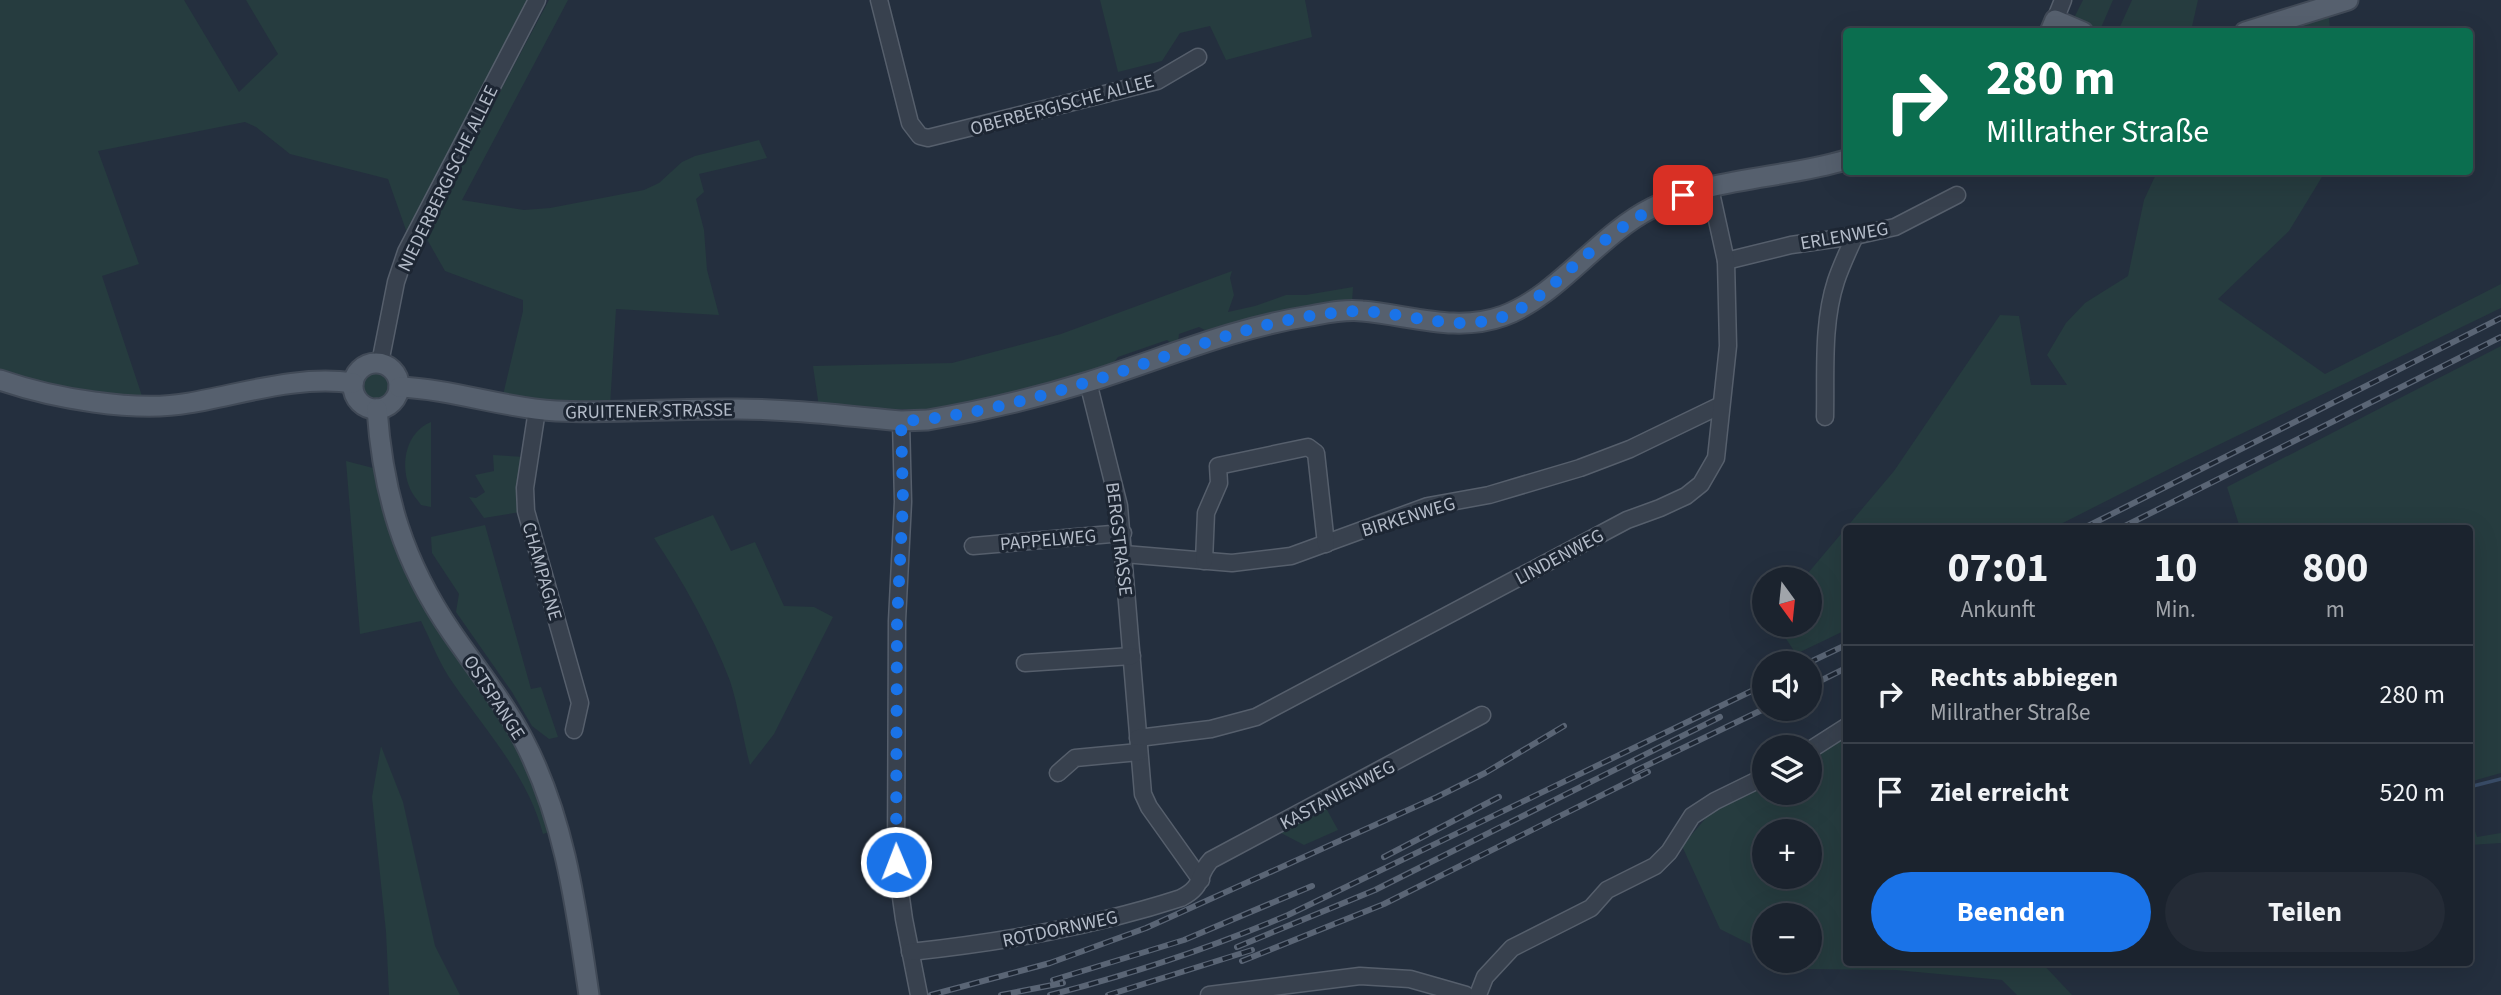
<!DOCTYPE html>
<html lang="de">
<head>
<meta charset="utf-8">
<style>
  body { margin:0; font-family:"Source Sans 3",sans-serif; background:#242b36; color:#f1f3f6; height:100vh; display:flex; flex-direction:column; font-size:26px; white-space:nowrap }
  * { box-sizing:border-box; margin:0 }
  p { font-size:23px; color:#a0a4aa }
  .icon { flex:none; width:38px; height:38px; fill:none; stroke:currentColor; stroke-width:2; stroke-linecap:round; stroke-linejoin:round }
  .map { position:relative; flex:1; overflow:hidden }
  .drawer { position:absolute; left:1843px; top:525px; width:630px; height:441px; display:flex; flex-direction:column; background:#1b232e; border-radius:7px; box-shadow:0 7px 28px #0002,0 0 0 2px #39404a }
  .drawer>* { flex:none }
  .guide { position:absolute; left:1843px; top:28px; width:630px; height:147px; border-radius:7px; box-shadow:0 7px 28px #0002,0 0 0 2px #39404a; background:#0b6e4f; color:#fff; overflow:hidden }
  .needle { width:46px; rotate:165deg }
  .controls { position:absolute; left:1752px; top:567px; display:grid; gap:14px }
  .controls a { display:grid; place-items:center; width:70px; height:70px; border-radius:50%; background:#1b232e; box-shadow:0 7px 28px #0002,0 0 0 2px #39404a; font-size:35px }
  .pin { position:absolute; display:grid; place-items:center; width:60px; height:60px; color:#fff; margin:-30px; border-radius:14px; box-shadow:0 4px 10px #0006 }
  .me { position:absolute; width:77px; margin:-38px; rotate:359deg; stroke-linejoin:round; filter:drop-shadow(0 0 5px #0008) }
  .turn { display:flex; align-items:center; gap:24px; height:147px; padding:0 28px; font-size:32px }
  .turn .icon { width:91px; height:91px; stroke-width:2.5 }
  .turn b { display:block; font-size:49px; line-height:60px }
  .eta { display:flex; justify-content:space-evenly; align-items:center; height:119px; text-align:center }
  .eta b { font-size:42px; font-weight:700; line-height:49px }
  .action { display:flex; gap:14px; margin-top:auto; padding:14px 28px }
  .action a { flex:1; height:80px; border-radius:42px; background:#1a73e8; color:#fff; font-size:28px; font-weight:700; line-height:80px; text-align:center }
  .action a+a { background:#242b36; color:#f1f3f6 }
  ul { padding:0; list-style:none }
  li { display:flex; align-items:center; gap:21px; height:98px; padding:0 28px; border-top:2px solid #39404a }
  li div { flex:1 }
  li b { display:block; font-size:26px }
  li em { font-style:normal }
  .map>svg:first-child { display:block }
</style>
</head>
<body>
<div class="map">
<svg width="2501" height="995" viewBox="0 0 2501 995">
  <rect width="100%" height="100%" fill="#242f3e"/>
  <g fill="#263c3f" fill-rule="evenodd">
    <path d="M 0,0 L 184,0 L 239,92 L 278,54 L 246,0 L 529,0 L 407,233 L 388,179 L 290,154 L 256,127 L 245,122 L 98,151 L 139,264 L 102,276 L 143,399 L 54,391 L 0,376 Z"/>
    <path d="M 549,0 L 568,0 L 462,200 L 524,210 L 550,208 L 644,190 L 659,183 L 682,162 L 695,156 L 759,140 L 767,158 L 699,174 L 704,192 L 696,199 L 704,230 L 707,270 L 719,315 L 616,309 L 610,406 L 537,403 L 503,395 L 523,311 L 523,300 L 445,271 L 424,234 Z"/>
    <path d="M 1100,0 L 1305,0 L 1312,37 L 1226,60 L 1210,26 L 1180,33 L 1162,61 L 1118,72 Z"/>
    <path d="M 2083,0 L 2113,0 L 2100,30 L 2073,20 Z"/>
    <path d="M 2132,0 L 2198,0 L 2191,31 L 2118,31 Z"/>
    <path d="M 2329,16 L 2330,31 L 2280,31 Z"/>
    <path d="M 2157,172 L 2325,172 L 2289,231 L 2218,299 L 2325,374 L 2501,284 L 2501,308 L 2185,461 L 2053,528 L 1846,528 L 1846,630 L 1796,654 L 1777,625 L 1810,625 L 1810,579 L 1803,579 L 1894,471 L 2000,315 L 2019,316 L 2031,385 L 2067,385 L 2047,355 L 2066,323 L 2085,303 L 2128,276 L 2144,200 Z"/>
    <path d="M 1232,271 L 1230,278 L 1234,295 L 1228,312 L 1255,306 L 1286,295 L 1306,295 L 1353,287 L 1352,302 L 1277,313 L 1207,331 L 1199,327 L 1179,334 L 1178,343 L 1172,344 L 1167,340 L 1118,357 L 1111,366 L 1048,385 L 935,410 L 819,407 L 813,366 L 952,363 L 1061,334 Z"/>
    <path d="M 2501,346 L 2501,773 L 2469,782 L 2469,528 L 2240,528 L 2227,487 Z"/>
    <circle cx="376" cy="386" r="15"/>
    <path d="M 431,422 L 431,507 L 421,505 C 417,499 411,493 409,486 C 400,461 407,432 431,422 Z"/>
    <path d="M 493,455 L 524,457 L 520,512 L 484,518 L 469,497 L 476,498 L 485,492 L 475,475 L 494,471 Z"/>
    <path d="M 346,461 L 373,468 L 382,501 L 477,679 L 525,759 L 552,831 L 543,834 C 528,776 486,731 453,683 C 440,665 431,641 421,621 L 360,634 Z"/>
    <path d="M 713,515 L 731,551 L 755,542 L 784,606 L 814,607 L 833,617 L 774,734 L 750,765 C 743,739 738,705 730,681 C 711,631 684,583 654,538 Z"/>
    <path d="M 485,525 L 531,689 L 541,687 L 558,737 L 549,739 L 532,726 L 512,692 L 456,612 L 459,594 L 432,553 L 431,537 Z"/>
    <path d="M 1846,738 L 1846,962 L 2042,963 L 2072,995 L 2017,995 L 2002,980 L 1896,970 L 1802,969 L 1785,961 L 1810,961 L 1810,915 L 1764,915 L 1764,951 L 1720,929 L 1682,846 L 1711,812 L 1764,784 L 1764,793 L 1810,793 L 1810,759 ZM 1764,831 L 1810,831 L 1810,877 L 1764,877 Z"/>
    <path d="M 381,746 L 403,802 L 435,946 L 460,995 L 389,995 L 386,932 L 372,797 Z"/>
    <path d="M 1326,808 L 1338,830 L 1304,845 L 1281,833 Z"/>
    <path d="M 2469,813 L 2477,837 L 2501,833 L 2501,843 L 2469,845 Z"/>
  </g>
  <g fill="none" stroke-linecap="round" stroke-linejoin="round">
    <path stroke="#394c67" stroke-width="3.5" d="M 2469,787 L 2501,779"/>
    <defs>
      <g id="minor">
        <path d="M 879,0 L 910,123 L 920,136 L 928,138 L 1157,81 L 1198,57"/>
        <path d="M 2055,20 L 2063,0"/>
        <path d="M 1726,261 L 1791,245 L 1855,236 L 1895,227 L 1957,195"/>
        <path d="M 380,363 L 396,282 L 406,252 L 537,0"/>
        <path d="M 1088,382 L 1119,506 L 1143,794 L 1149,807 L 1201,880"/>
        <path d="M 537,410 L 525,488 L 526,511 L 580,703 L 574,730"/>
        <path d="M 1825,417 C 1826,372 1822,324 1836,281 C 1841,266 1848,251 1855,236"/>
        <path d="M 901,421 L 903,502 L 897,621 L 896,862 L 904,919 L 919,995"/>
        <path d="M 973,546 L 1123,533"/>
        <path d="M 1124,554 L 1232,563 L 1291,556 L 1428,506 L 1489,495 L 1580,468 L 1630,449 L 1721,405"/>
        <path d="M 1204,561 L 1206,513 L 1219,483 L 1218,466 L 1308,447 L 1316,453 L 1326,544"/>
        <path d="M 1025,663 L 1132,656"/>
        <path d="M 1138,738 L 1211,729 L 1256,717 L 1627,520 L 1660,508 L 1686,496 L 1701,484 L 1716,458 L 1728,346 L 1726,261 L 1710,188"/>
        <path d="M 1810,750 L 1846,727"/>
        <path d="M 1058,773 L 1075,758 L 1139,752"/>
        <path d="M 910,952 C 1002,942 1092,927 1181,898 C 1205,886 1196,876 1211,860 L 1482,715"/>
        <path d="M 1209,995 L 1360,976 L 1410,979 L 1466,995"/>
        <path d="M 1478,995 L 1485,977 L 1512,948 L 1591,908 L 1607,890 L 1655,866 L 1669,852 L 1692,816 L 1715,801 L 1764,777"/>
      </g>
      <g id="major">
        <path d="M 2050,32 L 2055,20 L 2083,32"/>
        <path d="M 2245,32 L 2348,0"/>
        <circle cx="376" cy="386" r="23"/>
        <path d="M 0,380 C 52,398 135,413 189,403 C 242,394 298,375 353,383"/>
        <path d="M 399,387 C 452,389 503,408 556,411 C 617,414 677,408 737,409 C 792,409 847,416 901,421 L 928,420 C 982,411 1036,398 1088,382 C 1162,359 1232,328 1310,316 C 1327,313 1345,309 1362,311 C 1410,315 1456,333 1503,316 C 1558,296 1598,235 1652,208 C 1711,177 1783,179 1846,160"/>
        <path d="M 377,409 C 383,494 403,562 452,633 C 476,668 503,701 523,739 C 565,819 576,907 589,995"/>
      </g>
    </defs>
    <use href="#minor" stroke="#565f6c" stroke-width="19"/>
    <use href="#major" stroke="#414a57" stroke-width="23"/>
    <use href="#minor" stroke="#38414e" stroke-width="16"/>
    <use href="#major" stroke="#56606e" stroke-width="19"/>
    <defs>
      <g id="rail">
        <path d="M 2084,528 L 2501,318"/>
        <path d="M 2121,528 L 2501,337"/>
        <path d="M 1808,663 L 1846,645"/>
        <path d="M 1810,686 L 1846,668"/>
        <path d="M 1635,771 L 1764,709"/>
        <path d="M 1384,857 L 1499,797"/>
        <path d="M 1237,947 L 1375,890 L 1720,717"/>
        <path d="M 1242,961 L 1384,904 L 1648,772"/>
        <path d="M 1053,980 L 1184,940 L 1312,886"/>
        <path d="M 931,995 L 1050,963 L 1146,928 L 1437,797 L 1485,773 L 1564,726"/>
        <path d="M 1001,995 L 1063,983"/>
        <path d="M 1050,995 C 1132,974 1210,948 1288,915 L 1764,685"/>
        <path d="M 1108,995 L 1252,950"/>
      </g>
    </defs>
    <use href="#rail" stroke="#5a6575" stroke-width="6"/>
    <use href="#rail" stroke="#1d2633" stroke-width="3.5" stroke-dasharray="10" stroke-linecap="butt"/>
  </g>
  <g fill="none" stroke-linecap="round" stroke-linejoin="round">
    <path stroke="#1a73e8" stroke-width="12" stroke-dasharray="0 21.6" d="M 896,862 L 897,621 L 903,502 L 901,421 C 961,418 1030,400 1088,382 C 1174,356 1251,320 1342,312 C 1397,306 1450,336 1505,316 C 1533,305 1554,283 1577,263 C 1610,235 1642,210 1683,195"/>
  </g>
  <g text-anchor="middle" stroke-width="6" stroke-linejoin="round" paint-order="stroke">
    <g font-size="19" fill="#b4bcc9" stroke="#1d2633">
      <text transform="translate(1062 104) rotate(-15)" y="7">OBERBERGISCHE ALLEE</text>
      <text transform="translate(447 178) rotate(-64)" y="7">NIEDERBERGISCHE ALLEE</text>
      <text transform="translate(1844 235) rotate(-10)" y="7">ERLENWEG</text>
      <text transform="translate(649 410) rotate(-1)" y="7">GRUITENER STRASSE</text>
      <text transform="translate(1408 516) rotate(-17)" y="7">BIRKENWEG</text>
      <text transform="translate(1048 539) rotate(-5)" y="7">PAPPELWEG</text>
      <text transform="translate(1120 539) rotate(83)" y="7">BERGSTRASSE</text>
      <text transform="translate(1559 556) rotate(-28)" y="7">LINDENWEG</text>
      <text transform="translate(543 571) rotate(74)" y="7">CHAMPAGNE</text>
      <text transform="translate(495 697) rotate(57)" y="7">OSTSPANGE</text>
      <text transform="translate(1337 794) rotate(-28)" y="7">KASTANIENWEG</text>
      <text transform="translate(1060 928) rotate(-12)" y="7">ROTDORNWEG</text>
    </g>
  </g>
</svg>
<div class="controls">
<a><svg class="needle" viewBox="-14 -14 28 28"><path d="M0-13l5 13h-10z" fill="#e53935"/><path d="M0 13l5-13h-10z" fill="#a0a4aa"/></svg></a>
<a><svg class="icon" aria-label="sound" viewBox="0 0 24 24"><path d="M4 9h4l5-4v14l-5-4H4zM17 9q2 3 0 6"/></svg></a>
<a><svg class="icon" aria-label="layers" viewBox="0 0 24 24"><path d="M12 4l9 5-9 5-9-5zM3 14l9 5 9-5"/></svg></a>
<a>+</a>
<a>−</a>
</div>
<div class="pin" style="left:1683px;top:195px;background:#d93025"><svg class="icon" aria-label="arrive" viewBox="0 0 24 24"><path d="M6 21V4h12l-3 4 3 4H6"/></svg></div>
<svg class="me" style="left:896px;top:862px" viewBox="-20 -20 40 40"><circle r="17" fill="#1a73e8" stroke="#fff" stroke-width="3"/><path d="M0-11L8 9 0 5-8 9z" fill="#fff"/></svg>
<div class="guide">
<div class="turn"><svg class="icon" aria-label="right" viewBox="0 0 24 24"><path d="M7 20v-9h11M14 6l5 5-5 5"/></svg><div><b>280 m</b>Millrather Straße</div></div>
</div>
<section class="drawer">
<div class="eta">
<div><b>07:01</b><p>Ankunft</p></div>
<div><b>10</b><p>Min.</p></div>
<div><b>800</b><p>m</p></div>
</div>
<ul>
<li><svg class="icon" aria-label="right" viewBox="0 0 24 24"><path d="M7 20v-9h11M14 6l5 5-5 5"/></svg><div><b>Rechts abbiegen</b><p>Millrather Straße</p></div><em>280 m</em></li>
<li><svg class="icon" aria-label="arrive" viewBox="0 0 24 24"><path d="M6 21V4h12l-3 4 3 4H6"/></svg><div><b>Ziel erreicht</b></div><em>520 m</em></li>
</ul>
<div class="action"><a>Beenden</a><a>Teilen</a></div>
</section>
</div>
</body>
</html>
